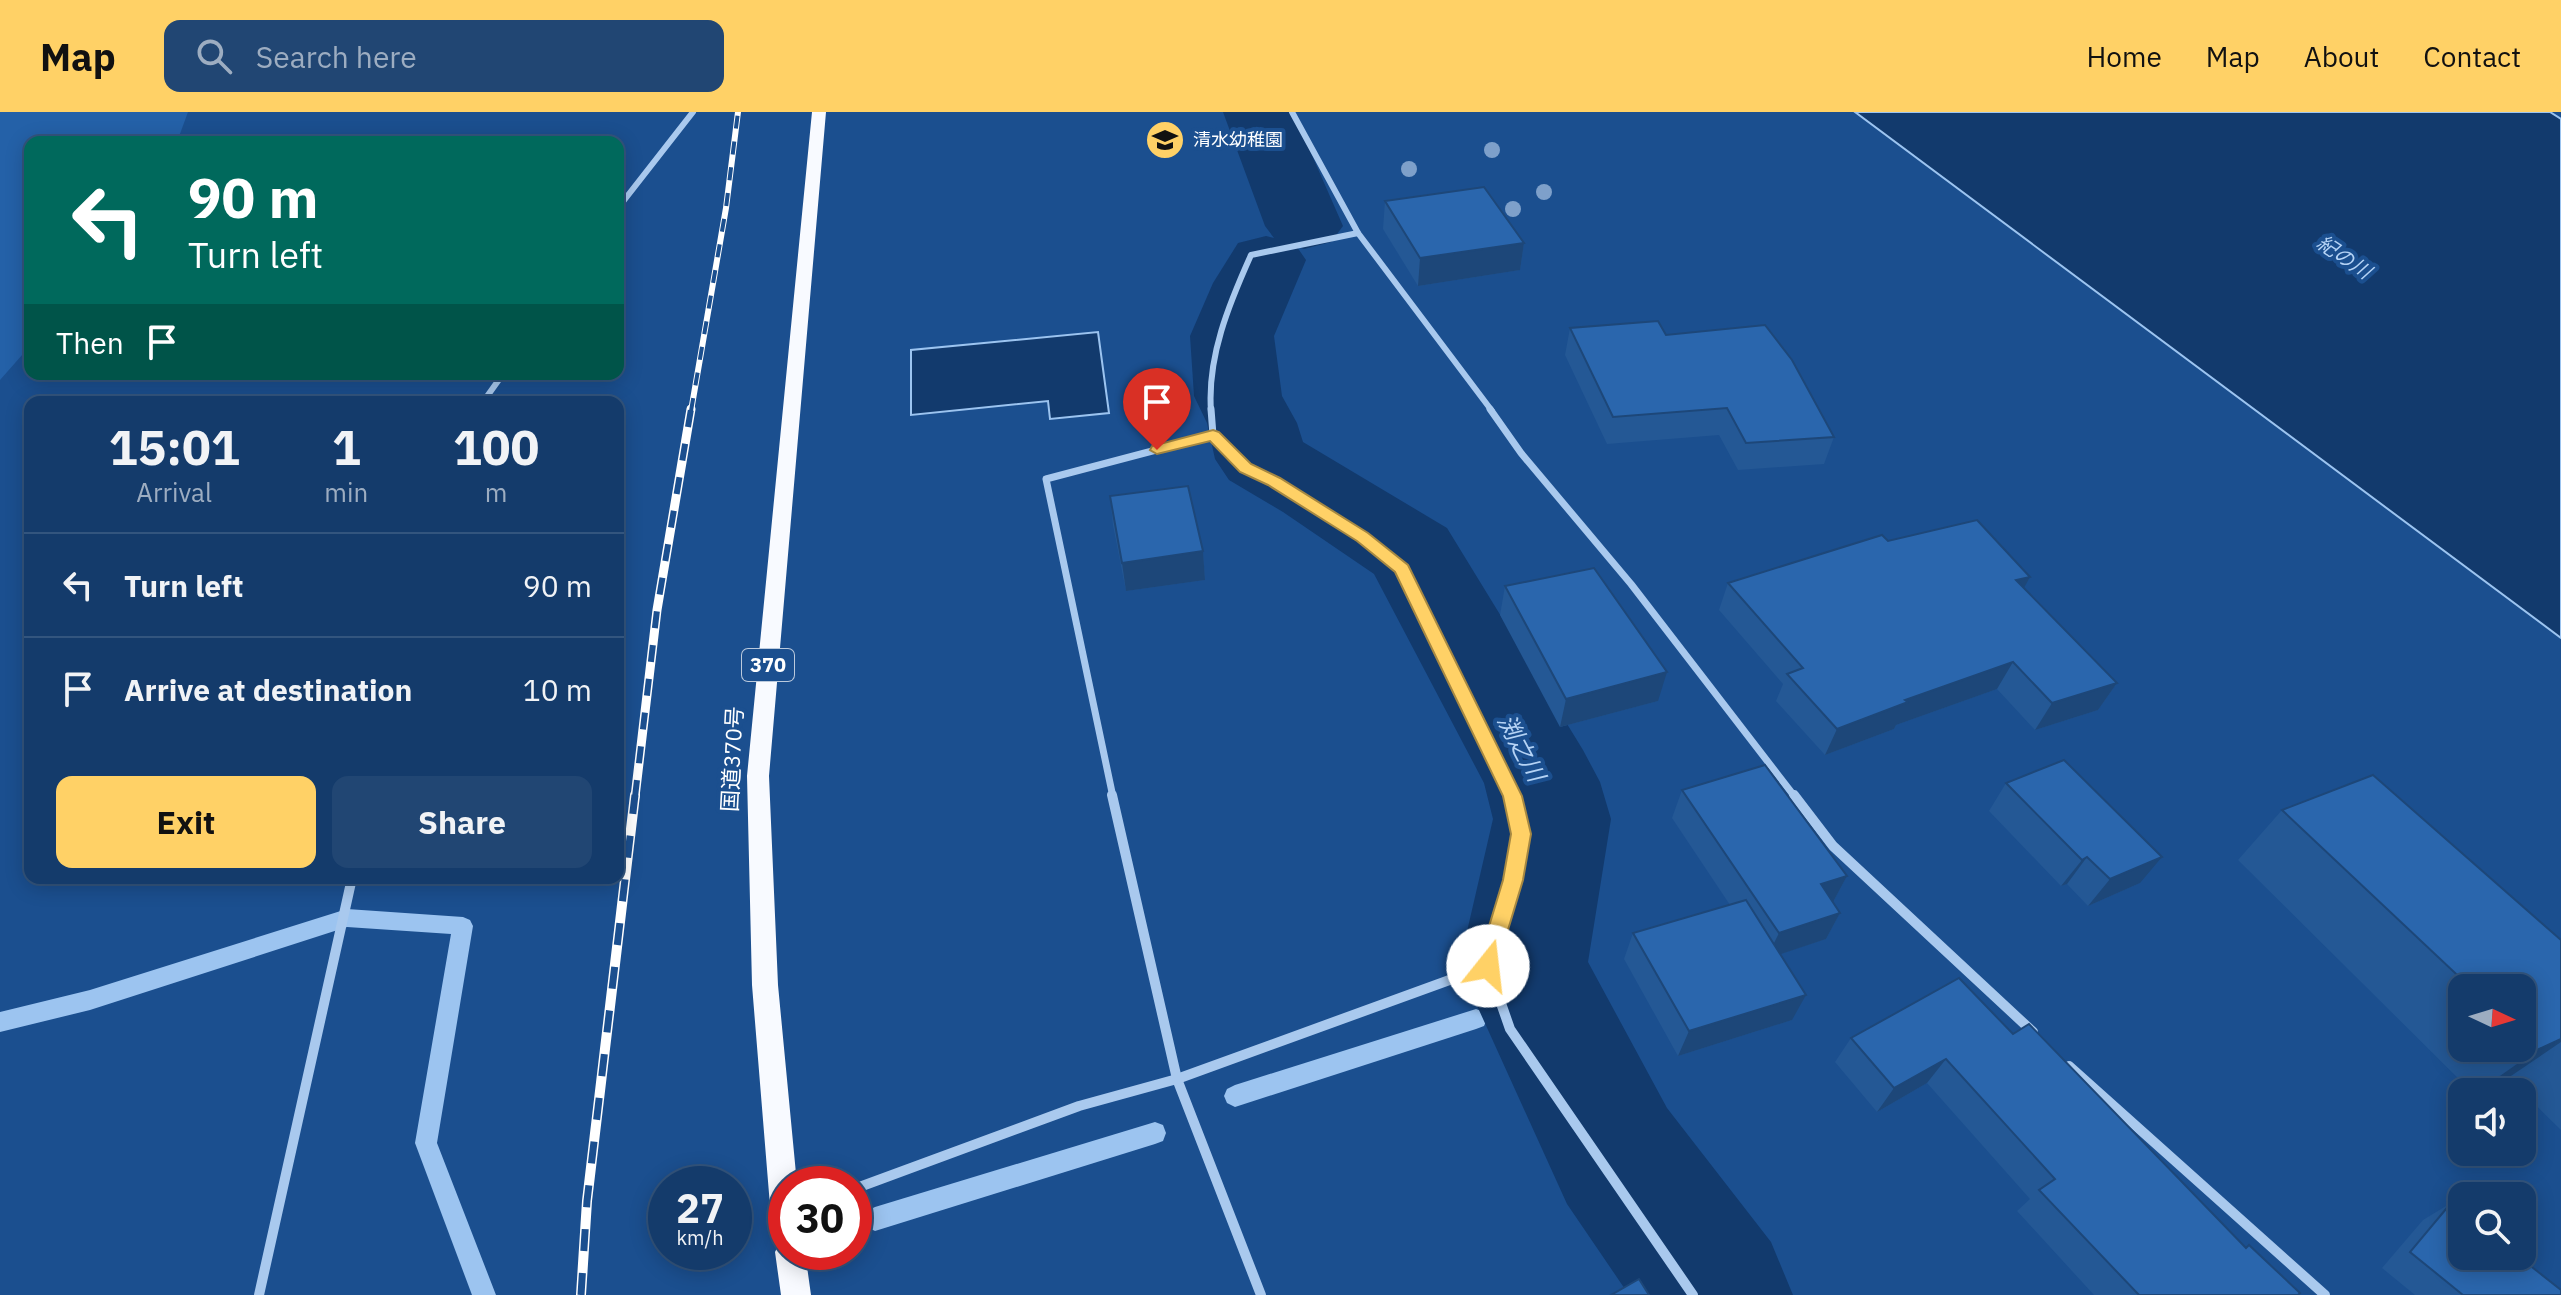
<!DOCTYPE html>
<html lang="en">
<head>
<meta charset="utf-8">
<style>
  body { margin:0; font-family:"IBM Plex Sans","Noto Sans JP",sans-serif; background:#214673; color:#f1f3f6; height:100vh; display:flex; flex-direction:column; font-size:30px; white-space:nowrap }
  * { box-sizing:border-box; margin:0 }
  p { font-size:26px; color:#9dadc1 }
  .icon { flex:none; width:44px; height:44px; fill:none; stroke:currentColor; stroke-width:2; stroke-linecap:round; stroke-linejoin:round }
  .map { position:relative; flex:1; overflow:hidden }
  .drawer { position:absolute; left:24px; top:284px; width:600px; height:488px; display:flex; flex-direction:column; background:#143b6b; border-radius:16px; box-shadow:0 4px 20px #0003,0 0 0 2px #33557e }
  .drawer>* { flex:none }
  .guide { position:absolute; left:24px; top:24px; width:600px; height:244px; border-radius:16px; box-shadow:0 4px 20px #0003,0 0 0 2px #33557e; background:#00695c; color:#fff; overflow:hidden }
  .needle { width:52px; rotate:94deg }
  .tools { position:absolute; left:2448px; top:862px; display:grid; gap:16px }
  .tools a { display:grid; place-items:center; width:88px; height:88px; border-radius:16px; background:#143b6b; box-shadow:0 4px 20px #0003,0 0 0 2px #33557e; font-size:40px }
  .speed { position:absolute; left:648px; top:1054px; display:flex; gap:16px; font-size:40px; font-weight:700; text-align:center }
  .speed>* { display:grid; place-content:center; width:104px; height:104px; border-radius:50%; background:#143b6b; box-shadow:0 4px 20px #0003,0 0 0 2px #33557e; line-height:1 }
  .speed small { font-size:20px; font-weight:400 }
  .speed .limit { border:12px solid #d22; background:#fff; color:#111 }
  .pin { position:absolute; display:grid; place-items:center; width:68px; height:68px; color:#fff; margin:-82px -34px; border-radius:50% 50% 50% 0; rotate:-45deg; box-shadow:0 0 8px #0007 }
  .pin .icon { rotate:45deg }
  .me { position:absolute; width:88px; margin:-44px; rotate:16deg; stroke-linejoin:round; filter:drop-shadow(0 0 6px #0008) }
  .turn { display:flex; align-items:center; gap:28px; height:168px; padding:0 32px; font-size:36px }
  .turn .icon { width:104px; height:104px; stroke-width:2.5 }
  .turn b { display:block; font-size:56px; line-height:68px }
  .then { display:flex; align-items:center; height:76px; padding:0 32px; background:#0003; gap:16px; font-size:30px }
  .eta { display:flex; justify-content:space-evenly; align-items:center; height:136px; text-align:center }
  .eta b { font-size:48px; font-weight:800; line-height:56px }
  .button { display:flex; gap:16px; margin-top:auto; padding:16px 32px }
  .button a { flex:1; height:92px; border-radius:16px; background:#ffd166; color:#111; font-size:32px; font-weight:800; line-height:92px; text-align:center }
  .button a+a { background:#214673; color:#f1f3f6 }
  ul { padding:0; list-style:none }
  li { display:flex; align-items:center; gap:24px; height:104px; padding:0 32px; border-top:2px solid #33557e }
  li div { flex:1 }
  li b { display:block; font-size:30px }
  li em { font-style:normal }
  header { display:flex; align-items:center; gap:48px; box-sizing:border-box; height:112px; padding:0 40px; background:#ffd166; color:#111 }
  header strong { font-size:38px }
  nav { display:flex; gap:44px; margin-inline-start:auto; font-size:28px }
  .search { width:560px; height:72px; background:#214673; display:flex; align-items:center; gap:20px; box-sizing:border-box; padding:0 28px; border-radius:16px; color:#9dadc1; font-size:30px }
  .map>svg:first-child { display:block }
</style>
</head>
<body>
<header>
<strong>Map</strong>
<div class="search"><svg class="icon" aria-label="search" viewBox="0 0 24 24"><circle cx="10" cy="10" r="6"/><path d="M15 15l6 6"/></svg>Search here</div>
<nav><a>Home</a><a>Map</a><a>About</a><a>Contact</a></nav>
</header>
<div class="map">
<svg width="2561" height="1183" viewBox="0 0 2561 1183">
  <rect width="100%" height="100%" fill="#1b4f8f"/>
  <path fill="#2461a8" d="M 0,0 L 188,0 L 177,30 L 30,30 L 30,234 L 0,268 Z"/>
  <g fill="#123a6d" stroke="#9cc4f0" stroke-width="2">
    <path d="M 1855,0 L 2550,0 L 2561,7 L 2561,526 Z"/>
    <path d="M 1098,220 L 1109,301 L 1050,307 L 1048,289 L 911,303 L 911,238 Z"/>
  </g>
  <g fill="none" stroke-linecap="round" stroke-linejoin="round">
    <g fill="#9cc4f0" fill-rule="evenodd">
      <path d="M 347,797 L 463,805 L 470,808 L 473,814 L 437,1031 L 496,1183 L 472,1183 L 415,1031 L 451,822 L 347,815 L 90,898 L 0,920 L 0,900 L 90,878 Z"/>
      <path d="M 1476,897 L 1484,900 L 1487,907 L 1484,914 L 1476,917 L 1235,995 L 1227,991 L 1224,984 L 1227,977 L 1235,973 Z"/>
      <path d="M 1155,1010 L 1163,1013 L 1166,1021 L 1163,1029 L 1155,1032 L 875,1119 L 867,1115 L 863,1107 L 867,1099 L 875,1095 Z"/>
    </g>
    <path fill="#123a6d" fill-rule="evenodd" d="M 1223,0 L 1293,0 L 1343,114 L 1331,130 L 1304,137 L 1297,135 L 1306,148 L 1274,224 L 1282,284 L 1297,311 L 1303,330 L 1447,416 L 1583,638 L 1600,670 L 1611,707 L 1588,850 L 1667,996 L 1771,1130 L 1793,1183 L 1629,1183 L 1567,1092 L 1459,854 L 1493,707 L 1484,671 L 1374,462 L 1283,400 L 1229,368 L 1215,347 L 1207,311 L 1194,284 L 1190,224 L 1213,171 L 1238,131 L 1266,124 L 1274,126 L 1265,114 Z"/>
    <g stroke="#a9c9ee" stroke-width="6">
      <path d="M 1292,0 L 1358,121 L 1492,299"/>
      <path d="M 618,96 L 693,0"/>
      <path d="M 483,290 L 503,262"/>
      <path d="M 1211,299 C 1207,245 1229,192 1251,143 L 1358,121"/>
    </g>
    <g stroke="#a9c9ee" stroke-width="7">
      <path d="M 1211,297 L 1213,323 L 1245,356 L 1274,369 L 1362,425 L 1402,457 L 1513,685"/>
      <path d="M 1490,297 L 1521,341 L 1631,472 L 1795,685"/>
      <path d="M 1113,685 L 1046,367 L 1213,323"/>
    </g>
    <g stroke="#a9c9ee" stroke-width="10">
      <path d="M 1112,683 L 1177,967 L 1261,1183"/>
      <path d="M 1512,683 L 1521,722 L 1513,768 L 1488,854 L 1510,917 L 1693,1183"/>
      <path d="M 1794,683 L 1833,734 L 2033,920"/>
      <path d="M 2069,954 L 2325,1183"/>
      <path d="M 854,1077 L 1079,994 L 1177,967 L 1488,854"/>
      <path d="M 259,1183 L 352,766"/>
    </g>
    <g fill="#f8faff" fill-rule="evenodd">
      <path d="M 812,0 L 826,0 L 769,664 L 778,873 L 797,1072 L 786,1072 L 786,1120 L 776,1116 L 771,1106 L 752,873 L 747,664 Z"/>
      <path d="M 786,1127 L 786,1140 L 805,1140 L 811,1183 L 781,1183 L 775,1140 L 780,1130 Z"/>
    </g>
    <defs>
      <path id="rail-far2" d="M 691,299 L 726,96 L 738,0"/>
      <path id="rail-far1" d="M 635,685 L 657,498 L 691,297"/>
      <path id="rail" d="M 581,1183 L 587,1089 L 635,683"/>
    </defs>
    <use href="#rail-far2" stroke="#fff" stroke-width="6"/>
    <use href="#rail-far1" stroke="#fff" stroke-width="9"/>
    <use href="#rail" stroke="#fff" stroke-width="10"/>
    <use href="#rail-far2" stroke="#1b4f8f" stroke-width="4" stroke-dasharray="13" stroke-linecap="butt"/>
    <use href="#rail-far1" stroke="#1b4f8f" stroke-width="6" stroke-dasharray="17" stroke-linecap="butt"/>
    <use href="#rail" stroke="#1b4f8f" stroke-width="7" stroke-dasharray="22" stroke-linecap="butt"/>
  </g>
  <g fill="#7ea0ca">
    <circle cx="1492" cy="38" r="8"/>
    <circle cx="1409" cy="57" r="8"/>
    <circle cx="1544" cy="80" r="8"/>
    <circle cx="1513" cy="97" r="8"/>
  </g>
  <g fill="#245895" fill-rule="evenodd">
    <path d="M 1385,89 L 1524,131 L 1520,158 L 1418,174 L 1383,117 Z"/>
    <path d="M 1570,216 L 1666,223 L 1834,325 L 1824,352 L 1738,358 L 1719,323 L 1607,332 L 1565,243 Z"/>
    <path d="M 1110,384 L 1203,439 L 1205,468 L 1126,479 L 1113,413 Z"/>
    <path d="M 1888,429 L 2030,465 L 2023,476 L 2117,571 L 2098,598 L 2035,618 L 1997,577 L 1896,613 L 1894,617 L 1825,643 L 1776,589 L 1783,572 L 1719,498 L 1728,471 Z"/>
    <path d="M 1505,474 L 1658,589 L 1560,615 L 1500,503 Z"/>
    <path d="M 2006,671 L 2140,771 L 2088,794 L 2067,772 L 2061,774 L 1989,699 Z"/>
    <path d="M 1682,678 L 1847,764 L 1833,790 L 1840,801 L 1826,827 L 1780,842 L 1792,908 L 1678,944 L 1624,847 L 1633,821 L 1730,793 L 1672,706 Z"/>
    <path d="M 2282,698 L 2561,828 L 2561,1018 L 2508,966 L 2478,980 L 2472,980 L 2238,748 ZM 2462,876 L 2522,876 L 2522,936 L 2462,936 Z"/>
    <path d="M 2013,922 L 2246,1136 L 2298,1183 L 2094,1183 L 2017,1099 L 2030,1087 L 1927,971 L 1877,1000 L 1835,950 L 1851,926 Z"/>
    <path d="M 2451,1091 L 2561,1183 L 2415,1183 L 2382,1156 L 2423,1108 Z"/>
  </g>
  <g fill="#1d4779">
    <path d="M 1524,131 L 1520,158 L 1418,174 L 1420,146 Z"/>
    <path d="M 1203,439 L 1205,468 L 1126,479 L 1122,451 Z"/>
    <path d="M 2030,465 L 2015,492 L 2016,468 Z"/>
    <path d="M 2013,550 L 1997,577 L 1896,613 L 1894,617 L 1825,643 L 1837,617 L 1905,588 Z"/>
    <path d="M 1667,560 L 1658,589 L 1560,615 L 1566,587 Z"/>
    <path d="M 2117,571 L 2098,598 L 2035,618 L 2052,591 Z"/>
    <path d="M 2087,745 L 2067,772 L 2061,774 L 2082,748 Z"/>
    <path d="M 2162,745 L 2140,771 L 2088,794 L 2110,767 Z"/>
    <path d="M 1847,764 L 1833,790 L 1821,772 Z"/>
    <path d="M 1840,801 L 1826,827 L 1766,847 L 1779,821 Z"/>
    <path d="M 1806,883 L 1792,908 L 1678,944 L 1689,919 Z"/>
    <path d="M 2561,927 L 2561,930 L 2508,966 L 2477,980 L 2537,938 Z"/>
    <path d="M 1946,947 L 1927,971 L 1877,1000 L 1894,976 Z"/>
  </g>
  <g fill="#2a66ad" stroke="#1d4779" stroke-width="2">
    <path d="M 1484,75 L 1524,131 L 1420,146 L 1385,89 Z"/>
    <path d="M 1658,209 L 1666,223 L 1765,213 L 1792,248 L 1834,325 L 1746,331 L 1727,296 L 1613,305 L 1570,216 Z"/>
    <path d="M 1188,374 L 1203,439 L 1122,451 L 1110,384 Z"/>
    <path d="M 1977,408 L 2030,465 L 2016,468 L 2117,571 L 2052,591 L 2013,550 L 1905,588 L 1908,590 L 1837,617 L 1787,562 L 1803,556 L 1728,471 L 1882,423 L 1888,429 Z"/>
    <path d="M 1594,456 L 1667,560 L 1566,587 L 1505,474 Z"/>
    <path d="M 2064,648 L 2162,745 L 2110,767 L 2087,745 L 2082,748 L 2006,671 Z"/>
    <path d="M 1765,653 L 1847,764 L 1821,772 L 1840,801 L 1779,821 L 1682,678 Z"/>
    <path d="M 2373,663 L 2561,828 L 2561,927 L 2537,938 L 2522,924 L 2522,876 L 2471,876 L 2282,698 Z"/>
    <path d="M 1746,788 L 1806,883 L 1689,919 L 1633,821 Z"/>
    <path d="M 1959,866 L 2013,922 L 2029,912 L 2246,1136 L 2249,1133 L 2300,1181 L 2298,1183 L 2139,1183 L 2039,1078 L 2055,1067 L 1946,947 L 1894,976 L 1851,926 Z"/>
    <path d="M 2451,1091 L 2462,1100 L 2462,1144 L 2518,1144 L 2561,1178 L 2561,1183 L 2463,1183 L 2410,1140 Z"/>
    <path d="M 1639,1167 L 1649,1183 L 1611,1183 Z"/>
  </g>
  <path fill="#ffd166" stroke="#a68842" stroke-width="2" d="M 1213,318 L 1219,320 L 1251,352 L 1280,366 L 1368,421 L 1408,453 L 1522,684 L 1531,722 L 1523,768 L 1495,861 L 1488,863 L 1480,861 L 1477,854 L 1503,768 L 1511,722 L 1503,684 L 1395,460 L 1357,429 L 1268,373 L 1240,360 L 1210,329 L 1157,342 L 1150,338 L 1152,334 Z"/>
  <defs>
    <symbol id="school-disc" viewBox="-11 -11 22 22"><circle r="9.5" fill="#ffd166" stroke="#1b4f8f"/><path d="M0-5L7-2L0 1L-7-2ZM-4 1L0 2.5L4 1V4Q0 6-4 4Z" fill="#111"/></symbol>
  </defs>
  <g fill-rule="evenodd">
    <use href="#school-disc" x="1143" y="6" width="44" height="44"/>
  </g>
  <g text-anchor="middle" stroke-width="8" stroke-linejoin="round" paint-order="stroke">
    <g font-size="18" fill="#fff" stroke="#1b4f8f" text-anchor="start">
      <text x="1193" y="34">清水幼稚園</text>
    </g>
    <g font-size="20" font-style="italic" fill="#b5d3f5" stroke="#1b4f8f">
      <text transform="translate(2344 145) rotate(34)" y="7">紀の川</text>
    </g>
    <rect fill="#1b4f8f" stroke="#bbcadd" stroke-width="2" x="742" y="537" width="52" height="32" rx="6"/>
    <g font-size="20" font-weight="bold" fill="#fff">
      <text x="768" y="560">370</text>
    </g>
    <g font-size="22" fill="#fff" stroke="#1b4f8f">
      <text transform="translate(732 647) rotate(-87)" y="8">国道370号</text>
    </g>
    <g font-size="24" font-style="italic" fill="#b5d3f5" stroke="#1b4f8f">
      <text transform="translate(1521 636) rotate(62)" y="8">渕之川</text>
    </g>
  </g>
</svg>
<div class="tools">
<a><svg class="needle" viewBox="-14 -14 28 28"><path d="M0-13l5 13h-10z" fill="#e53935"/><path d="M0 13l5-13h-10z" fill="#9dadc1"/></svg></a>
<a><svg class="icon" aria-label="sound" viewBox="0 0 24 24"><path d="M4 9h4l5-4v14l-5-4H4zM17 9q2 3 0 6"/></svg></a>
<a><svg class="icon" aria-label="search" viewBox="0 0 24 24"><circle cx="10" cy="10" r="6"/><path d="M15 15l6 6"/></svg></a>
</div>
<div class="speed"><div>27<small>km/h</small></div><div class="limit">30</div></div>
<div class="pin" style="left:1157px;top:338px;background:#d93025"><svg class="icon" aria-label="arrive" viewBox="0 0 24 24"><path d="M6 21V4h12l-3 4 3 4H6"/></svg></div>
<svg class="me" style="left:1488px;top:854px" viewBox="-20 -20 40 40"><circle r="19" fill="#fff"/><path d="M0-13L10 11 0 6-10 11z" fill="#ffd166"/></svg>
<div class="guide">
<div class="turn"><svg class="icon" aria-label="left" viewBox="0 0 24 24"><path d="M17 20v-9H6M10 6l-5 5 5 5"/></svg><div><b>90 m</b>Turn left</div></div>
<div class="then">Then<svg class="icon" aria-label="arrive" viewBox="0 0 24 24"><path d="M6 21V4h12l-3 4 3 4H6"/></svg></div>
</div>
<section class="drawer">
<div class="eta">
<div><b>15:01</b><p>Arrival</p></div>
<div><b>1</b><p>min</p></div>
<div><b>100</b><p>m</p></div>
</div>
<ul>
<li><svg class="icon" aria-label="left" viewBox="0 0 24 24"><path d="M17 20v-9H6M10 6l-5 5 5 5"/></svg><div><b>Turn left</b></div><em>90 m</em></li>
<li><svg class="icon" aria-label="arrive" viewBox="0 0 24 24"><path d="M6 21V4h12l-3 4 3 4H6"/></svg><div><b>Arrive at destination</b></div><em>10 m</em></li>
</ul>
<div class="button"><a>Exit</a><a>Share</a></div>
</section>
</div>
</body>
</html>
